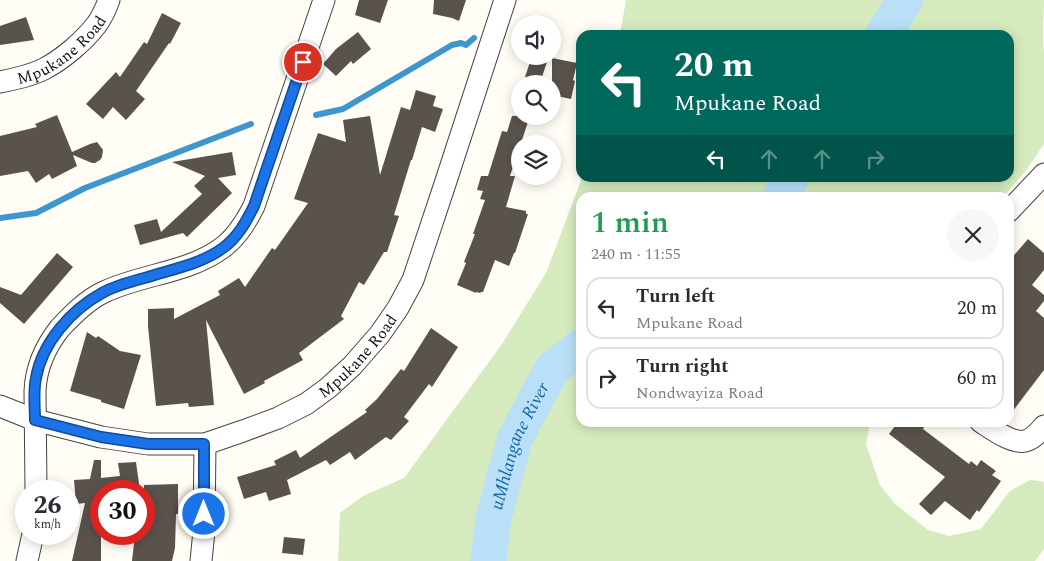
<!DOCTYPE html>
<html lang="en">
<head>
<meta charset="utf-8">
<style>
  body { margin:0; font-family:Spectral,serif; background:#f7f7f7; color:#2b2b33; height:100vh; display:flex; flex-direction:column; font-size:19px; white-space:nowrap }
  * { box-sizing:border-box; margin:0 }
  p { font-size:16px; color:#7c7c81 }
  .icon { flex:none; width:28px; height:28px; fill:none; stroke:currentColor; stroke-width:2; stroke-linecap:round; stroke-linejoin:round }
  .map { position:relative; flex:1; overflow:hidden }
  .sheet { position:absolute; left:576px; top:192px; width:438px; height:235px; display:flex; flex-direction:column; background:#fff; border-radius:15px; box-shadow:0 2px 12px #0003 }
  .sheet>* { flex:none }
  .top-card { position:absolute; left:576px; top:30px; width:438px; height:152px; border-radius:15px; box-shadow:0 2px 12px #0003; background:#00695c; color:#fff; overflow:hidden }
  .tools { position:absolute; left:511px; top:15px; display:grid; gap:10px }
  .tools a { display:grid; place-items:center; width:50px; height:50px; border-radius:50%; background:#fff; box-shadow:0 2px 12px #0003; font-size:25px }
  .speed { position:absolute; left:15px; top:480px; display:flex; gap:10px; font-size:25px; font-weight:700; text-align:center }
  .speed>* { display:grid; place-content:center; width:65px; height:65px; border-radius:50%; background:#fff; box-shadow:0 2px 12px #0003; line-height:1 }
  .speed small { font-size:12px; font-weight:400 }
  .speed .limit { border:8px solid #d22; background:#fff; color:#111 }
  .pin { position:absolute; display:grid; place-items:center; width:42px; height:42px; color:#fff; margin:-21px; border:2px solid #fff; border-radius:50%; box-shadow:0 1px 5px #0007 }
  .me { position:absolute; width:55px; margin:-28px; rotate:0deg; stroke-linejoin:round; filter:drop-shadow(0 0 4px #0008) }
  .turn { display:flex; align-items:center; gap:18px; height:105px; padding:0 15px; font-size:22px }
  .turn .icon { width:65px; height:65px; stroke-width:2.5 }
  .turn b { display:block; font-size:35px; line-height:42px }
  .lanes { display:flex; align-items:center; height:48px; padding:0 15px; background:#0003; justify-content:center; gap:25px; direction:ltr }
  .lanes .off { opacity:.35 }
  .round { display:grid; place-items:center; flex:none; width:52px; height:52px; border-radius:26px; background:#f7f7f7 }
  .headline { display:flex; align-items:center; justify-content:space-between; height:85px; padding:0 15px }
  h1 { font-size:30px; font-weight:600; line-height:38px; color:#1e9e55 }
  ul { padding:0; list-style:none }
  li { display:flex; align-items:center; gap:15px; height:62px; margin:0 10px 8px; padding:0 5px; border:2px solid #e1e1e2; border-radius:15px }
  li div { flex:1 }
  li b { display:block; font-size:19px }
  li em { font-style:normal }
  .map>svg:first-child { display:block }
</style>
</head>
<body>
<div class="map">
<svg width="1044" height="561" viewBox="0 0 1044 561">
  <rect width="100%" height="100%" fill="#fffdf5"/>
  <path fill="#d5ebbd" d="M 626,0 L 1044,0 C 1044,17 1042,35 1044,51 L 1044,144 L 1025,172 L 1003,197 L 581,198 L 581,422 L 870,423 L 866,444 L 880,485 L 894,503 L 928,530 L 949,536 L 981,529 L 1010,491 L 1030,480 L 1040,481 L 1044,483 L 1044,549 L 1035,561 L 338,561 L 340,513 L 363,496 L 404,478 L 502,344 L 546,273 L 582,178 L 1009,178 L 1009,35 L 620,35 Z"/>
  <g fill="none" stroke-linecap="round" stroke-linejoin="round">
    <g stroke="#3f96cf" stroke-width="6">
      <path d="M 316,115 L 343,109 L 452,45 L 461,43 L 466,45 L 474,38"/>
      <path d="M 0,218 L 36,213 L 85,188 L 251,124"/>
    </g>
    <g stroke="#b9e0f7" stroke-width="36">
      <path d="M 883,35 L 905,0"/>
      <path d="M 780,198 L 791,178"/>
      <path id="s1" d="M 488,561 L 494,516 L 515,438 L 552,369 L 581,347"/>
    </g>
  </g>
  <g fill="#5a524d">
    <path d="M 359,0 L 388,0 L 380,23 L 355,15 Z"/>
    <path d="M 434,0 L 466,0 L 459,21 L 452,18 L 433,14 Z"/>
    <path d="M 162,13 L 181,23 L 170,44 L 169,43 L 136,91 L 145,99 L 126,120 L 113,107 L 103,119 L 86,104 L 116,72 L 120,77 L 144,42 L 147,44 Z"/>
    <path d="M 26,17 L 34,40 L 0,45 L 0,26 Z"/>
    <path d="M 358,32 L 371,49 L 353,64 L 351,61 L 336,76 L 323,64 L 336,49 Z"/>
    <path d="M 532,56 L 549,56 L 540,83 L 525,77 Z"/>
    <path d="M 552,58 L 577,63 L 573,80 L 575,81 L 571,99 L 552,95 Z"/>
    <path d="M 416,90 L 436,96 L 433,106 L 443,109 L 435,132 L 422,127 L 412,160 L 411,160 L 394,215 L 399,216 L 387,252 L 384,252 L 364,285 L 359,282 L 341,316 L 344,319 L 299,353 L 303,360 L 264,381 L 265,383 L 244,394 L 206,320 L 214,405 L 189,407 L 188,403 L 156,406 L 148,326 L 148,309 L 174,308 L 174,319 L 220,295 L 218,291 L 239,278 L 245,287 L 272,248 L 275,250 L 308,203 L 294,199 L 318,133 L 346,142 L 343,120 L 370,116 L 380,175 L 401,107 L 410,110 Z"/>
    <path d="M 57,115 L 72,152 L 90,144 L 97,142 L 103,150 L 102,157 L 100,160 L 95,163 L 92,163 L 73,155 L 77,166 L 52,179 L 49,174 L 36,183 L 28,171 L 0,176 L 0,136 L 37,127 L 35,124 Z"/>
    <path d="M 512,116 L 530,116 L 510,176 L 515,176 L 506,207 L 526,211 L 526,214 L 528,214 L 515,253 L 514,253 L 509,266 L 495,260 L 483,292 L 481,292 L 480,293 L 476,292 L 476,293 L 457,285 L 466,263 L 464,262 L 475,234 L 473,234 L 485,200 L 480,199 L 483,191 L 477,190 L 481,176 L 488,176 L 502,131 L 507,132 Z"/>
    <path d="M 232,152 L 236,175 L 218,178 L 232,193 L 187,237 L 183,233 L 140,245 L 134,225 L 157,219 L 161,232 L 202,194 L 194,186 L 205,176 L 172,162 Z"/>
    <path d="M 1028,239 L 1044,253 L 1044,270 L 1032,285 L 1044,295 L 1044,301 L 1036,311 L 1044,318 L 1044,370 L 1009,416 L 1009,261 Z"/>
    <path d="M 57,253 L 73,267 L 24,324 L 0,303 L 0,287 L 21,295 Z"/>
    <path d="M 431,328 L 458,347 L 432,387 L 429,384 L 404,417 L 409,421 L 391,440 L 386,437 L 355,460 L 350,452 L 330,465 L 326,460 L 287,480 L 291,494 L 269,501 L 266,492 L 244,499 L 237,477 L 276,465 L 274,461 L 296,450 L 300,458 L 367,412 L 365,410 L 377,399 L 401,369 L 404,371 Z"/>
    <path d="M 87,332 L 96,338 L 98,336 L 120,351 L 141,355 L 124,409 L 101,402 L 101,400 L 70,391 Z"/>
    <path d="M 898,422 L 927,422 L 923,429 L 969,464 L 971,461 L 977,466 L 981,460 L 996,471 L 992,475 L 1001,481 L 979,512 L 977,510 L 970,520 L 945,501 L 931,515 L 919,504 L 945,477 L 889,434 Z"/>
    <path d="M 94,460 L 101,460 L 101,478 L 120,476 L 118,463 L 136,462 L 140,491 L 101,491 L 101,561 L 72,561 L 85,503 L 76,504 L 74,480 L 90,479 Z"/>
    <path d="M 178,484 L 178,514 L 176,514 L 175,548 L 172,561 L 132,561 L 135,534 L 144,534 L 144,485 Z"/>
    <path d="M 284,537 L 305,539 L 303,555 L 282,553 Z"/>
  </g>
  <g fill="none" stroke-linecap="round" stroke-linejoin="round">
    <defs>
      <g id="street">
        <path id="s2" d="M 0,82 C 15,79 30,76 44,69 C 63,59 84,41 97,24 C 102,17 106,8 109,0"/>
        <path d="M 1009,211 L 1044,174"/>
        <path id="s3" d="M 0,406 L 35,420 L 101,437 L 148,444 L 205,444 L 243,431 L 278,418 L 306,404 L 328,388 L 352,366 L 380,334 L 398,308 L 413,280 L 445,184 L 505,0"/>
        <path d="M 981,422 C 992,429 1012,444 1025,441 C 1033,439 1039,432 1044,426"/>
        <path d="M 36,491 L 35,391 C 36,367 45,347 60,328 C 73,314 87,300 104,292 C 142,274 188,273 222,248 C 237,237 246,222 254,206 L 324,0"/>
        <path d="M 27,561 L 33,534"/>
        <path d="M 201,561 L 204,531 L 205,444"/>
      </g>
    </defs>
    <use href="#street" stroke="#444" stroke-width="23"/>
    <use href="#street" stroke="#fff" stroke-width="21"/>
  </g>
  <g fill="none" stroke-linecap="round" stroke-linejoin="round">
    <defs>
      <path id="route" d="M 204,514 L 204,444 L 148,444 L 101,437 L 35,420 C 35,406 33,392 36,378 C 42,343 71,310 102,293 C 116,285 133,281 148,277 C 173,269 201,264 223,248 C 238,237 246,222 254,206 L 303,62"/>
    </defs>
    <use href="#route" stroke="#114b97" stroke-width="12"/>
    <use href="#route" stroke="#1a73e8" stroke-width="9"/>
  </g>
  <g text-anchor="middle" stroke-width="5" stroke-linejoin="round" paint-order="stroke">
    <g font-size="16" fill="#111" stroke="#fff">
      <text dy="6" stroke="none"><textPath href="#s2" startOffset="71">Mpukane Road</textPath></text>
      <text dy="6" stroke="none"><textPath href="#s3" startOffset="390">Mpukane Road</textPath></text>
    </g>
    <g font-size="18" font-style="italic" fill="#1768a6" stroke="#fff">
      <text dy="6" stroke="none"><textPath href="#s1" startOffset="120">uMhlangane River</textPath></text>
    </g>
  </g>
</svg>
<div class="tools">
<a><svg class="icon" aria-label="sound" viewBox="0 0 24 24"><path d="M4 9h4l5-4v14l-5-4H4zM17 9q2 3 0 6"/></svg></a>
<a><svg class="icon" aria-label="search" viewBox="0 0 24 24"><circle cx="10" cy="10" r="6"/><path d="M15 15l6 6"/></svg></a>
<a><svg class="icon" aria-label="layers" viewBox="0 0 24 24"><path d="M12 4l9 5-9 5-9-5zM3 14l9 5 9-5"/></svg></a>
</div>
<div class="speed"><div>26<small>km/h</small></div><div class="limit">30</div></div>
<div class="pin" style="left:303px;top:62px;background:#d93025"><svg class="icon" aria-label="arrive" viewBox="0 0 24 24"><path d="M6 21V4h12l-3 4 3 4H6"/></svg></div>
<svg class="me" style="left:204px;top:514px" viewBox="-20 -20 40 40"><circle r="17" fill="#1a73e8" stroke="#fff" stroke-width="3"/><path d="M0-11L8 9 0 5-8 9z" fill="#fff"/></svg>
<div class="top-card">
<div class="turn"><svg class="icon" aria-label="left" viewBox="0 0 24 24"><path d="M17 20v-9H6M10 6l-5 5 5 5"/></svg><div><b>20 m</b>Mpukane Road</div></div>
<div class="lanes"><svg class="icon" aria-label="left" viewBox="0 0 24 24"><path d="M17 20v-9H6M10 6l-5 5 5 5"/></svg><svg class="icon off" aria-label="ahead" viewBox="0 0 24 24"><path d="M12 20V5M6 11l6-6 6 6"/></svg><svg class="icon off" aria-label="ahead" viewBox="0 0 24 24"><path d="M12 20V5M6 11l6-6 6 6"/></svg><svg class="icon off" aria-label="right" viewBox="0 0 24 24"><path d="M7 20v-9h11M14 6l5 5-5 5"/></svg></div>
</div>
<section class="sheet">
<div class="headline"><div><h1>1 min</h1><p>240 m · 11:55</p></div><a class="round"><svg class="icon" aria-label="close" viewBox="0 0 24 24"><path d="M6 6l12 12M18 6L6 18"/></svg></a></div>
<ul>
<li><svg class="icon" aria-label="left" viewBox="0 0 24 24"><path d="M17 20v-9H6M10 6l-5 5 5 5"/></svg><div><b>Turn left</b><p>Mpukane Road</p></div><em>20 m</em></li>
<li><svg class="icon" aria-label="right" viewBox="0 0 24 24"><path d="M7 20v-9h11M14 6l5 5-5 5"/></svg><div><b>Turn right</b><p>Nondwayiza Road</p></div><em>60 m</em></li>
</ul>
</section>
</div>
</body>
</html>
